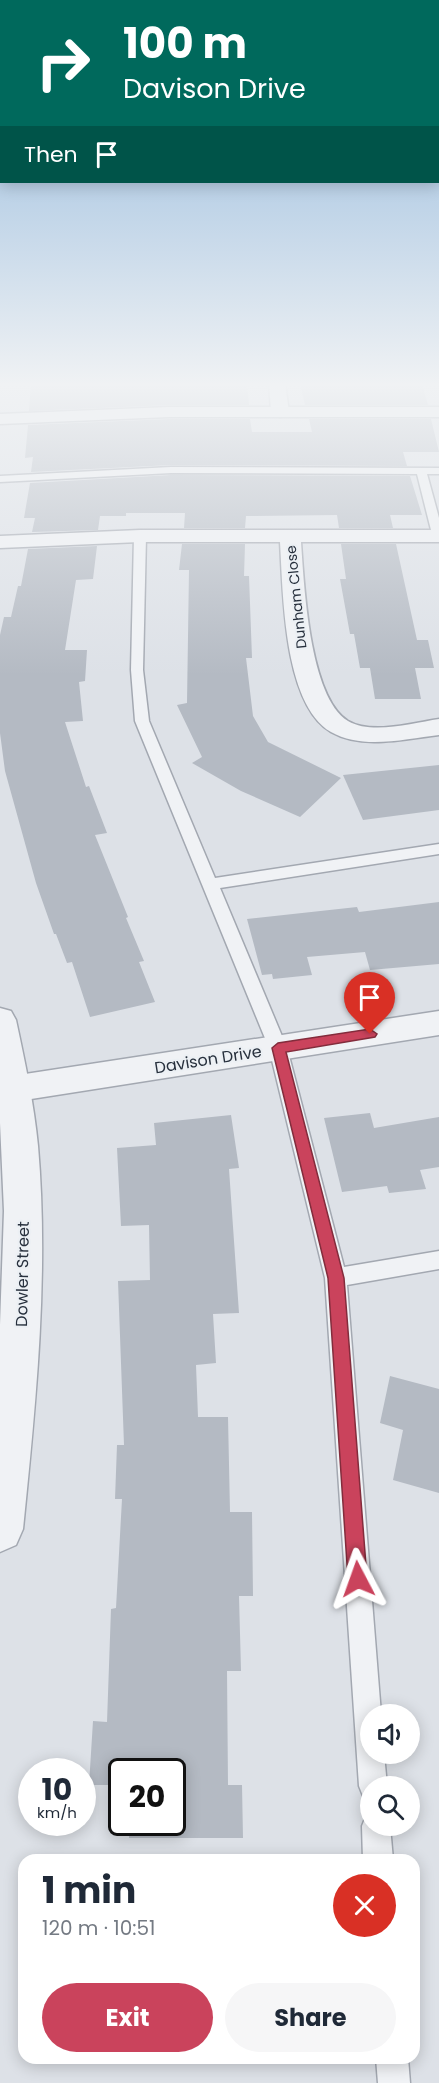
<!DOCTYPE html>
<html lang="en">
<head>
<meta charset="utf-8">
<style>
  body { margin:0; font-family:Poppins,sans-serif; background:#f6f6f7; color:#1f2937; height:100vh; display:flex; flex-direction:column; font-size:22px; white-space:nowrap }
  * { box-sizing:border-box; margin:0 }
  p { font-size:20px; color:#747a83 }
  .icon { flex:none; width:33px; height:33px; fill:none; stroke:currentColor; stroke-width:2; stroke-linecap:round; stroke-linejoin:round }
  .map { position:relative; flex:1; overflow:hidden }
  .details { position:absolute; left:18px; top:1854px; width:402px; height:210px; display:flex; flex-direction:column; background:#fff; border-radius:18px; box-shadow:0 3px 15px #0003 }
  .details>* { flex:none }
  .banner { position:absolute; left:0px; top:0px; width:440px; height:183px; box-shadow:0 3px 15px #0003; background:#00695c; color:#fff; overflow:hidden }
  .buttons { position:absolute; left:360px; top:1704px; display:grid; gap:12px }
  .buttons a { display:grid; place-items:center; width:60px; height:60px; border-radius:50%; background:#fff; box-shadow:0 3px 15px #0003; font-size:30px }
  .speed { position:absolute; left:18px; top:1758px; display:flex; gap:12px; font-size:30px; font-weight:700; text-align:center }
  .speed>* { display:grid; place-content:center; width:78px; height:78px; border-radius:50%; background:#fff; box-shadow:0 3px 15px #0003; line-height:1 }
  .speed small { font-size:15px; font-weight:400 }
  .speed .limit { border:3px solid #111; border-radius:9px; background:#fff; color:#111 }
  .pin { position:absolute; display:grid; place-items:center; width:51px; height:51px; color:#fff; margin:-62px -26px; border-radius:50% 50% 50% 0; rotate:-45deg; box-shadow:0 0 6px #0007 }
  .pin .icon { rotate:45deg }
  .me { position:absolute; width:66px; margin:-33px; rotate:356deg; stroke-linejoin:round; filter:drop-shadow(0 0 4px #0008) }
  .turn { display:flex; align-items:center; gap:21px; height:126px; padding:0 24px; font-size:27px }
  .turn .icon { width:78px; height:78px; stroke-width:2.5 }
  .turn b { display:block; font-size:42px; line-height:51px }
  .then { display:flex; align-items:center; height:57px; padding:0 24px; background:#0003; gap:12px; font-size:22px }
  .round { display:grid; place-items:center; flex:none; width:63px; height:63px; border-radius:32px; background:#f6f6f7 }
  .headline { display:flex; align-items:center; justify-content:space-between; height:102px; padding:0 24px }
  h1 { font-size:36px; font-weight:700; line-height:45px }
  .button { display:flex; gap:12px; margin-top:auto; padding:12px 24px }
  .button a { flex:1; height:69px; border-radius:36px; background:#ca435c; color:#fff; font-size:24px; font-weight:700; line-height:69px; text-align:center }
  .button a+a { background:#f6f6f7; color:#1f2937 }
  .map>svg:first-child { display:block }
</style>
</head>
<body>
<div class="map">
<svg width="439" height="2083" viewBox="0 0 439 2083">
  <rect width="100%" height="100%" fill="#dde1e7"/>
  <g fill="#b4bac3">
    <path d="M 31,383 L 247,383 L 249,405 L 169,405 L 29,411 Z"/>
    <path d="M 300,383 L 422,384 L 428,405 L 305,405 Z"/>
    <path d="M 169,419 L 250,419 L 252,432 L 312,432 L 309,419 L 431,419 L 439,452 L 403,452 L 407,466 L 171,465 L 31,472 L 33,457 L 25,458 L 28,425 Z"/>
    <path d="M 171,475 L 410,476 L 422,515 L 390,515 L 393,528 L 339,528 L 337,515 L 246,516 L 245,528 L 184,528 L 185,513 L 126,513 L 126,516 L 100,516 L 98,530 L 32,532 L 35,518 L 24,518 L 30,483 Z"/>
    <path d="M 182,544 L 245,544 L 244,576 L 249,576 L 252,658 L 246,658 L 253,716 L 268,742 L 341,778 L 300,817 L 241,791 L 192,763 L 202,757 L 177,705 L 187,703 L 189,570 L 179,570 Z"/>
    <path d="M 341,544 L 396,544 L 417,640 L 428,640 L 434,668 L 415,668 L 421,699 L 375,699 L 370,668 L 360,668 L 354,634 L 350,634 L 340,579 L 346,579 Z"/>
    <path d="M 97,546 L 93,579 L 76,580 L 65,650 L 87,650 L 85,681 L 79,682 L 83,721 L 65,722 L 86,787 L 89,786 L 107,833 L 95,835 L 128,917 L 126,918 L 144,961 L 139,962 L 155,1002 L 90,1017 L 72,962 L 67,963 L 56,934 L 54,934 L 36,883 L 5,771 L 0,733 L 0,635 L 4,617 L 11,617 L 18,586 L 21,586 L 28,549 Z"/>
    <path d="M 439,765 L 439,810 L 363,820 L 343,775 Z"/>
    <path d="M 439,902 L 439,964 L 370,970 L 365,952 L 307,957 L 312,975 L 273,979 L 272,974 L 262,975 L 247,919 L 357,907 L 359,912 Z"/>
    <path d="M 370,1113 L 374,1128 L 439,1117 L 439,1167 L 420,1170 L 426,1189 L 389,1193 L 387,1186 L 342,1192 L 324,1118 Z"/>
    <path d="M 231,1115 L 239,1168 L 229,1169 L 239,1313 L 213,1314 L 216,1363 L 196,1365 L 198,1417 L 228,1417 L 230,1512 L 252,1512 L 253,1596 L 239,1596 L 241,1671 L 227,1671 L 228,1785 L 242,1785 L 243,1838 L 129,1838 L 129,1822 L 172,1822 L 172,1772 L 122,1772 L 122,1785 L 89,1785 L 93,1721 L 107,1722 L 111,1609 L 116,1608 L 122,1499 L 115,1499 L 117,1445 L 124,1445 L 118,1281 L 150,1280 L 149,1225 L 121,1226 L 117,1148 L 156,1145 L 154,1123 Z"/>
    <path d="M 390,1376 L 439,1389 L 439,1493 L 393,1480 L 403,1430 L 380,1423 Z"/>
  </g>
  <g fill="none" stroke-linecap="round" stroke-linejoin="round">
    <defs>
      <g id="service">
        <path d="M 171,467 L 439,468 L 439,474 L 427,474 L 439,518 L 439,541 L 433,538 L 417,474 L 171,473 L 0,482 L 0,476 Z"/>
        <path d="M 140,533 L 146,536 L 143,670 L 149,721 L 215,878 L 439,844 L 439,854 L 220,888 L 287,1048 L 344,1267 L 439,1251 L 439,1269 L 347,1285 L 381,1714 L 370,1714 L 370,1754 L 384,1754 L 387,1786 L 370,1786 L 370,1799 L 363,1796 L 359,1786 L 325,1278 L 269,1048 L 135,721 L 131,670 L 134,536 Z"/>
        <path d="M 370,1814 L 370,1826 L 390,1826 L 393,1860 L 363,1860 L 362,1826 L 366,1816 Z"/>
        <path d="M 376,2058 L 408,2058 L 410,2083 L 378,2083 Z"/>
      </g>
      <g id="minor">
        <path d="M 269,383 L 285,383 L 289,412 L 286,416 L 280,417 L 271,412 Z"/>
        <path d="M 140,530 L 439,530 L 439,542 L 301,542 C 304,584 309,697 348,721 C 372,735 413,723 439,719 L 439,735 C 405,739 362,750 331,732 C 283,704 283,591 280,542 L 140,542 L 0,548 L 0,536 Z"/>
        <path d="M 439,1011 L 439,1035 L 12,1102 L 0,1098 L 0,1080 L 12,1076 Z"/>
      </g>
      <g id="tertiary">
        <path d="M 169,407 L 439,407 L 439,417 L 169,417 L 0,424 L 0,414 Z"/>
        <path d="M 0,1008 L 11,1011 L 16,1020 C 25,1062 34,1104 38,1146 C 49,1274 36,1402 23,1529 L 16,1545 L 0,1552 L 0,1325 L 4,1211 L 0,1123 Z"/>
      </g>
    </defs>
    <use href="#service" stroke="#a3a8b1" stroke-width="3"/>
    <use href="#minor" stroke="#a3a8b1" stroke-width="3"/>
    <use href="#tertiary" stroke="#a3a8b1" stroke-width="3"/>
    <use href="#service" fill="#f0f2f5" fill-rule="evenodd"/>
    <use href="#minor" fill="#f0f2f5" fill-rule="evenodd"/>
    <use href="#tertiary" fill="#f0f2f5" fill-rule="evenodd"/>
  </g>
  <linearGradient id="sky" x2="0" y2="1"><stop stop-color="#88b2da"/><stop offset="0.57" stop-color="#f0f2f4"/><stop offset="1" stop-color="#f0f2f4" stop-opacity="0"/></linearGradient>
  <rect width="439" height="675" fill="url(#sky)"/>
  <path fill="#ca435c" stroke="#832c3c" stroke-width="1.5" d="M 370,1029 L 377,1034 L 375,1037 L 286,1052 L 344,1278 L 367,1579 L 365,1585 L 358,1588 L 351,1585 L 348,1579 L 328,1278 L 272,1048 L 278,1043 Z"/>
  <g text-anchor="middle" stroke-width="4.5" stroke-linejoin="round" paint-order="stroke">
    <g font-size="14" fill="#27303d" stroke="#ecf0f4">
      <text transform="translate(296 597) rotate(-96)" y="5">Dunham Close</text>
    </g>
    <g font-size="16" fill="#27303d" stroke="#ecf0f4">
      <text transform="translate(208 1059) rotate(-9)" y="6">Davison Drive</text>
      <text transform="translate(22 1274) rotate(-89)" y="6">Dowler Street</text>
    </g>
  </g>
</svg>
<div class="buttons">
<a><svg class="icon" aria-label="sound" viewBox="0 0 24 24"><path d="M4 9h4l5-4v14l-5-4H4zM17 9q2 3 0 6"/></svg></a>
<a><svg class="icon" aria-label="search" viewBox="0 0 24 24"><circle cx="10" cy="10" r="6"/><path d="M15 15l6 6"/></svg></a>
</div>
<div class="speed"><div>10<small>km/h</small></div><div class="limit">20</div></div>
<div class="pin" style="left:370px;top:1034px;background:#d93025"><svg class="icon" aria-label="arrive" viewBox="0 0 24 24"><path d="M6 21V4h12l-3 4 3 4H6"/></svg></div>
<svg class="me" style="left:358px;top:1579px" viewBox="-20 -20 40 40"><path d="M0-17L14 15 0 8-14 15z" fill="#ca435c" stroke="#fff" stroke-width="4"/></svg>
<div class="banner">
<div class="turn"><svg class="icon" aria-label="right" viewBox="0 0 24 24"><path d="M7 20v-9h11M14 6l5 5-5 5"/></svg><div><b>100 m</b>Davison Drive</div></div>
<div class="then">Then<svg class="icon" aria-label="arrive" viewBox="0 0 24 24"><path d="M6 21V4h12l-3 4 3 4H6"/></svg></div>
</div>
<section class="details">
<div class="headline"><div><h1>1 min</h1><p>120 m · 10:51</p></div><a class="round" style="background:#d93025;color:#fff"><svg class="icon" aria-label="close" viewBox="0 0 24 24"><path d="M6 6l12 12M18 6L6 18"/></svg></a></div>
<div class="button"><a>Exit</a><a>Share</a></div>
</section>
</div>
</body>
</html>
